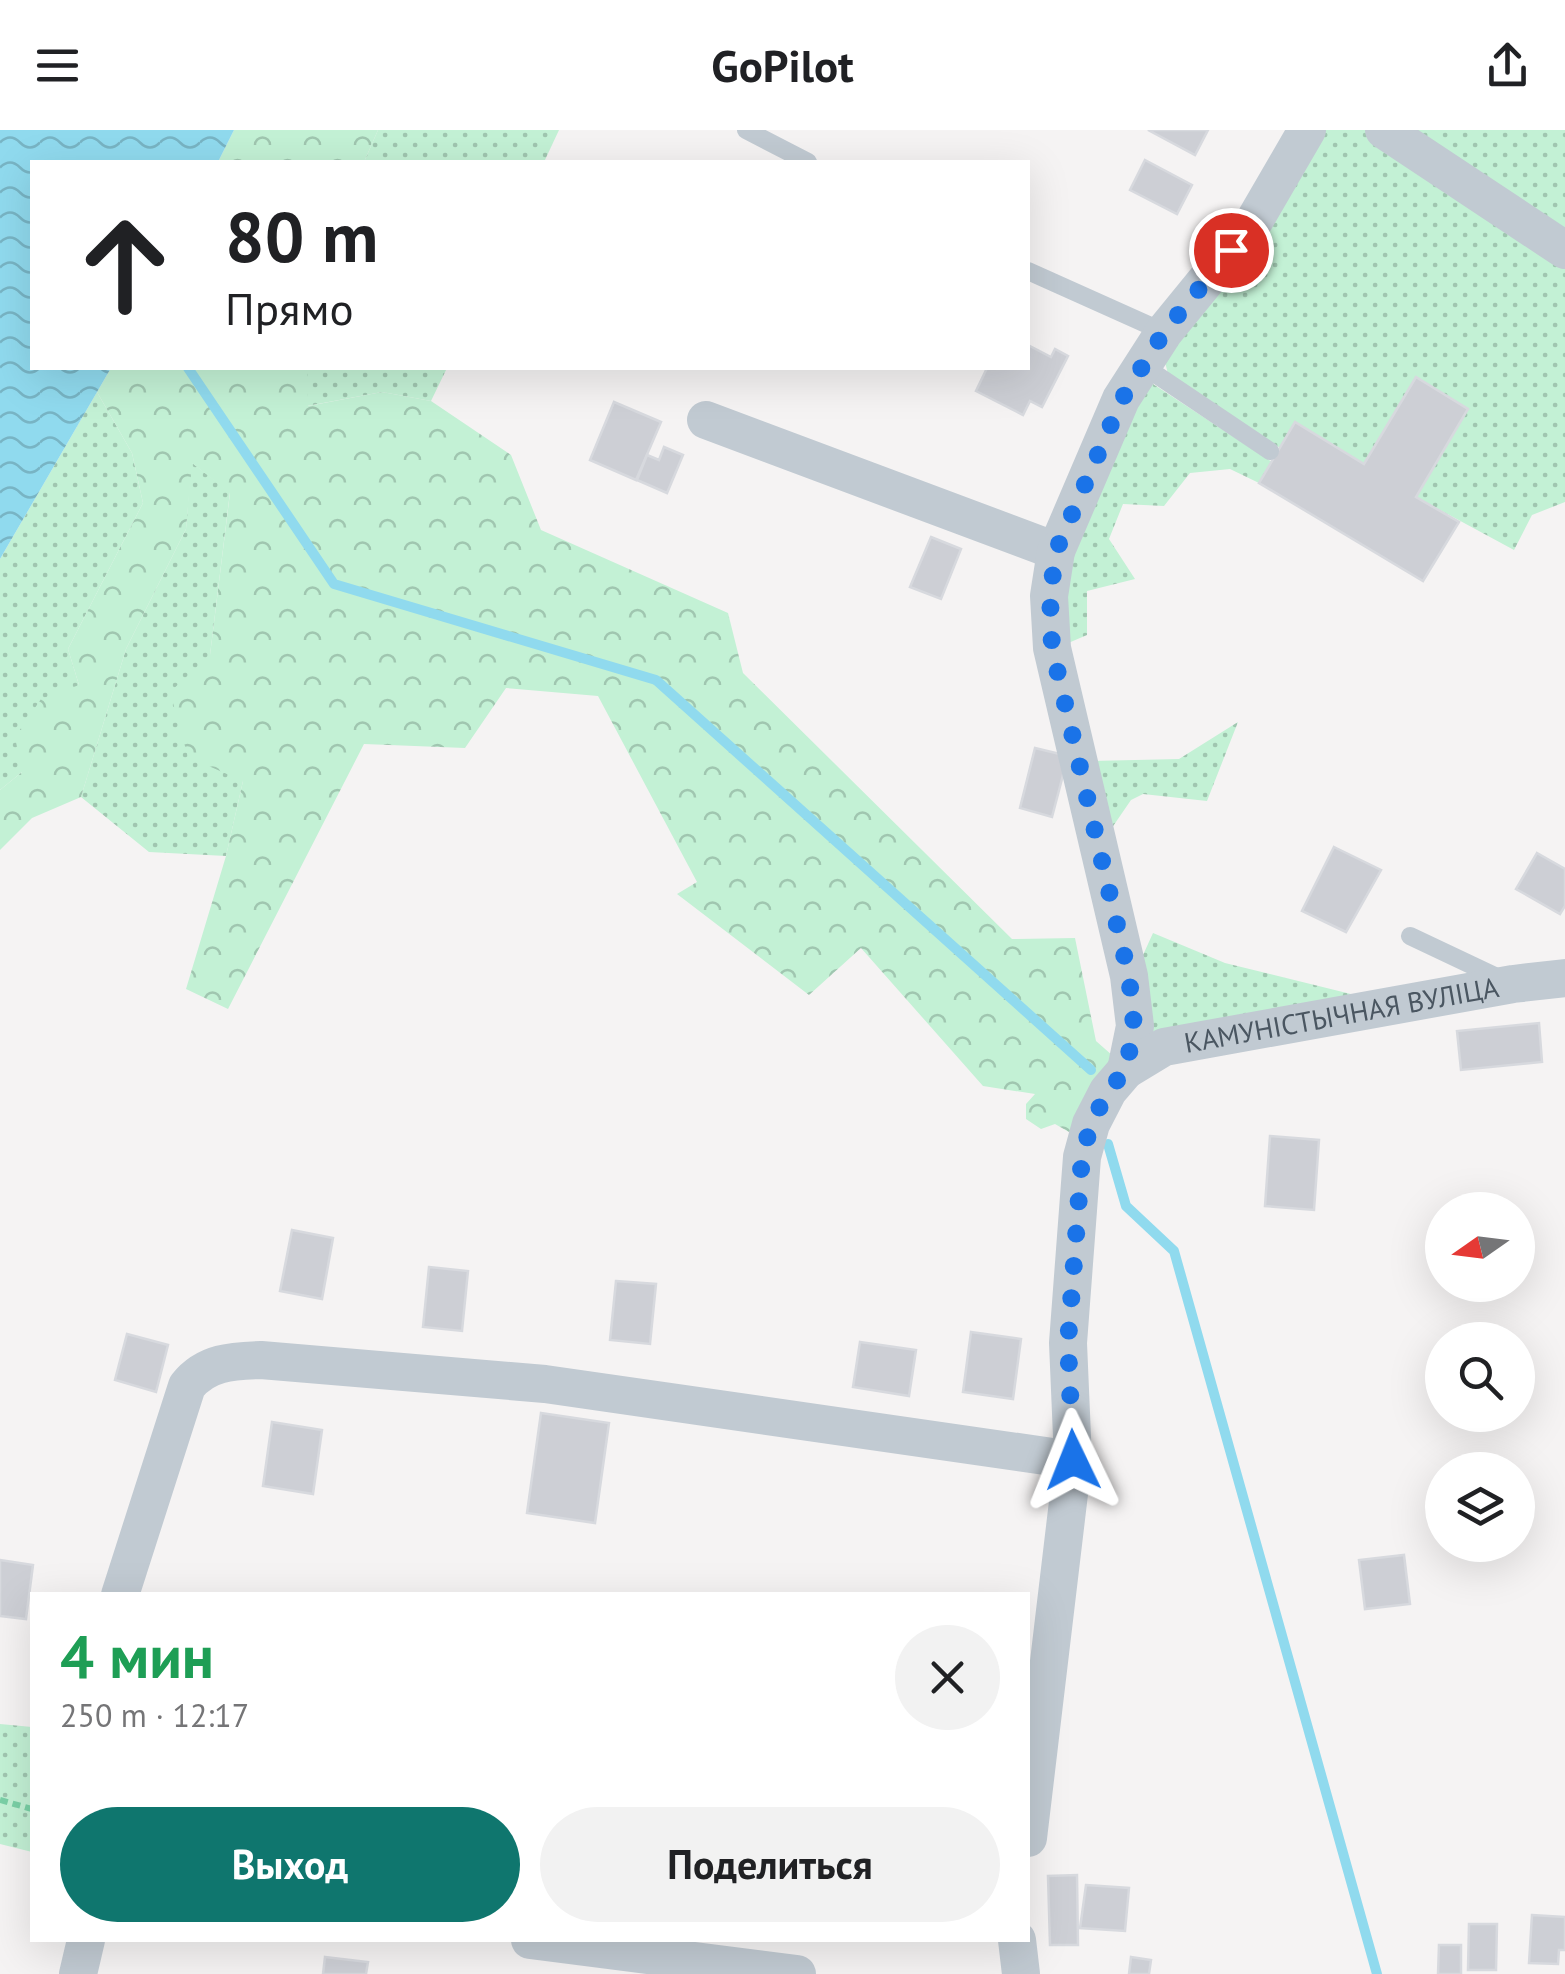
<!DOCTYPE html>
<html lang="ru">
<head>
<meta charset="utf-8">
<style>
  body { margin:0; font-family:"PT Sans",sans-serif; background:#f2f2f2; color:#202124; height:100vh; display:flex; flex-direction:column; font-size:38px; white-space:nowrap }
  * { box-sizing:border-box; margin:0 }
  p { font-size:32px; color:#757577 }
  .icon { flex:none; width:55px; height:55px; fill:none; stroke:currentColor; stroke-width:2; stroke-linecap:round; stroke-linejoin:round }
  .map { position:relative; flex:1; overflow:hidden }
  .details { position:absolute; left:30px; top:1462px; width:1000px; height:350px; display:flex; flex-direction:column; background:#fff; border-radius:0px; box-shadow:0 10px 40px #0002 }
  .details>* { flex:none }
  .guide { position:absolute; left:30px; top:30px; width:1000px; height:210px; border-radius:0px; box-shadow:0 10px 40px #0002; background:#fff; color:#202124; overflow:hidden }
  .needle { width:65px; rotate:256deg }
  .fabs { position:absolute; left:1425px; top:1062px; display:grid; gap:20px }
  .fabs a { display:grid; place-items:center; width:110px; height:110px; border-radius:50%; background:#fff; box-shadow:0 10px 40px #0002; font-size:50px }
  .pin { position:absolute; display:grid; place-items:center; width:85px; height:85px; color:#fff; margin:-42px; border:5px solid #fff; border-radius:50%; box-shadow:0 2px 10px #0007 }
  .me { position:absolute; width:110px; margin:-55px; rotate:358deg; stroke-linejoin:round; filter:drop-shadow(0 0 8px #0008) }
  .turn { display:flex; align-items:center; gap:35px; height:210px; padding:0 30px; font-size:45px }
  .turn .icon { width:130px; height:130px; stroke-width:2.5 }
  .turn b { display:block; font-size:70px; line-height:85px }
  .round { display:grid; place-items:center; flex:none; width:105px; height:105px; border-radius:52px; background:#f2f2f2 }
  .summary { display:flex; align-items:center; justify-content:space-between; height:170px; padding:0 30px }
  h1 { font-size:60px; font-weight:800; line-height:75px; color:#1e9e55 }
  .action { display:flex; gap:20px; margin-top:auto; padding:20px 30px }
  .action a { flex:1; height:115px; border-radius:60px; background:#0f766e; color:#fff; font-size:40px; font-weight:800; line-height:115px; text-align:center }
  .action a+a { background:#f2f2f2; color:#202124 }
  header { display:flex; justify-content:space-between; align-items:center; height:130px; padding:0 30px; background:#fff; font-size:45px; font-weight:800 }
  .map>svg:first-child { display:block }
</style>
</head>
<body>
<header><svg class="icon" aria-label="menu" viewBox="0 0 24 24"><path d="M4 6h16M4 12h16M4 18h16"/></svg>GoPilot<svg class="icon" aria-label="share" viewBox="0 0 24 24"><path d="M12 15V3M7 8l5-5 5 5M5 13v7h14v-7"/></svg></header>
<div class="map">
<svg width="1565" height="1844" viewBox="0 0 1565 1844">
  <defs>
    <pattern id="grass-dots" width="8" height="8" patternUnits="userSpaceOnUse" patternTransform="scale(2.5)"><rect width="8" height="8" fill="#c3f1d5"/><path d="M2 2h.1M6 6h.1" fill="none" stroke="#a0c6b0" stroke-width="1.8" stroke-linecap="round"/></pattern>
    <pattern id="forest-crowns" width="20" height="18" patternUnits="userSpaceOnUse" patternTransform="scale(2.5)"><rect width="20" height="18" fill="#c3f1d5"/><path d="M2 6a3 3 0 1 1 6 0M12 15a3 3 0 1 1 6 0" fill="none" stroke="#a0c6b0"/></pattern>
    <pattern id="water-waves" width="16" height="10" patternUnits="userSpaceOnUse" patternTransform="scale(2.5)"><rect width="16" height="10" fill="#90daee"/><path d="M0 5q4-4 8 0t8 0" fill="none" stroke="#78b4c4"/></pattern>
  </defs>
  <rect width="100%" height="100%" fill="#f5f3f3"/>
  <g fill="url(#grass-dots)">
    <path d="M 378,0 L 559,0 L 544,32 L 364,32 Z"/>
    <path d="M 1323,0 L 1366,0 L 1565,132 L 1565,372 L 1532,385 L 1514,420 L 1416,367 L 1416,248 L 1364,334 L 1280,318 L 1168,244 L 1164,228 Z"/>
    <path d="M 1402,0 L 1565,0 L 1565,107 Z"/>
    <path d="M 307,238 L 447,238 L 431,271 L 382,262 L 307,276 Z"/>
    <path d="M 1153,254 L 1272,332 L 1259,353 L 1230,339 L 1190,343 L 1164,376 L 1123,374 L 1109,409 L 1135,449 L 1087,461 L 1087,505 L 1059,517 L 1067,413 L 1143,255 Z"/>
    <path d="M 97,262 L 132,323 L 143,373 L 68,519 L 79,555 L 22,642 L 0,660 L 0,429 Z"/>
    <path d="M 191,332 L 230,362 L 210,525 L 243,651 L 226,726 L 149,722 L 81,667 L 126,519 L 186,399 Z"/>
    <path d="M 1238,592 L 1207,671 L 1143,664 L 1131,670 L 1107,705 L 1091,631 L 1179,629 Z"/>
    <path d="M 1153,803 L 1225,833 L 1359,866 L 1121,933 L 1143,825 Z"/>
    <path d="M 0,1594 L 32,1597 L 32,1722 L 0,1714 Z"/>
  </g>
  <g fill="url(#forest-crowns)">
    <path d="M 234,0 L 378,0 L 364,32 L 218,32 Z"/>
    <path d="M 111,238 L 307,238 L 308,276 L 382,262 L 431,271 L 511,325 L 541,400 L 728,483 L 743,543 L 1012,809 L 1075,808 L 1096,911 L 1121,933 L 1082,994 L 1069,1002 L 1055,994 L 1041,999 L 1026,989 L 1026,974 L 1035,964 L 983,956 L 861,818 L 809,865 L 677,764 L 697,752 L 598,566 L 506,558 L 465,618 L 364,614 L 228,879 L 186,859 L 226,726 L 243,651 L 188,627 L 170,562 L 210,525 L 230,363 L 192,333 L 186,399 L 126,519 L 81,667 L 32,688 L 0,720 L 0,660 L 22,642 L 15,607 L 41,569 L 79,555 L 68,519 L 143,373 L 132,323 L 97,262 Z"/>
  </g>
  <path fill="url(#water-waves)" d="M 0,0 L 234,0 L 218,32 L 32,32 L 32,238 L 111,238 L 0,429 Z"/>
  <g fill="none" stroke-linecap="round" stroke-linejoin="round">
    <g stroke="#90daee" stroke-width="10">
      <path d="M 188,238 L 334,454 L 656,550 L 1091,940"/>
      <path d="M 1108,1014 L 1126,1076 L 1174,1121 L 1377,1844"/>
    </g>
  </g>
  <g fill="#cdcfd5" stroke="#d7d9de" stroke-width="2.5">
    <path d="M 1148,0 L 1208,0 L 1195,25 Z"/>
    <path d="M 1145,30 L 1192,55 L 1177,84 L 1130,60 Z"/>
    <path d="M 1028,215 L 1051,227 L 1055,219 L 1068,226 L 1042,277 L 1030,271 L 1023,285 L 976,261 L 987,238 L 1028,238 Z"/>
    <path d="M 1416,247 L 1468,279 L 1416,367 L 1459,392 L 1423,451 L 1259,353 L 1295,292 L 1364,334 Z"/>
    <path d="M 614,272 L 661,292 L 636,350 L 590,330 Z"/>
    <path d="M 664,317 L 683,325 L 667,363 L 637,350 L 647,325 L 659,330 Z"/>
    <path d="M 931,407 L 961,419 L 941,469 L 910,457 Z"/>
    <path d="M 1035,618 L 1068,626 L 1052,687 L 1020,678 Z"/>
    <path d="M 1334,717 L 1381,740 L 1346,802 L 1302,781 Z"/>
    <path d="M 1537,723 L 1565,739 L 1565,776 L 1560,784 L 1516,759 Z"/>
    <path d="M 1539,893 L 1542,932 L 1461,940 L 1457,901 Z"/>
    <path d="M 1270,1006 L 1319,1010 L 1314,1080 L 1265,1076 Z"/>
    <path d="M 292,1100 L 333,1108 L 322,1169 L 280,1161 Z"/>
    <path d="M 429,1137 L 468,1141 L 462,1201 L 423,1197 Z"/>
    <path d="M 616,1151 L 656,1154 L 650,1214 L 610,1210 Z"/>
    <path d="M 971,1202 L 1021,1209 L 1013,1269 L 963,1262 Z"/>
    <path d="M 127,1204 L 168,1215 L 156,1262 L 115,1250 Z"/>
    <path d="M 860,1212 L 916,1220 L 909,1266 L 853,1257 Z"/>
    <path d="M 541,1283 L 609,1293 L 595,1393 L 527,1383 Z"/>
    <path d="M 272,1292 L 322,1300 L 313,1364 L 263,1356 Z"/>
    <path d="M 1404,1425 L 1410,1474 L 1365,1479 L 1359,1430 Z"/>
    <path d="M 0,1430 L 33,1435 L 26,1489 L 0,1486 Z"/>
    <path d="M 1077,1745 L 1078,1815 L 1050,1815 L 1048,1746 Z"/>
    <path d="M 1086,1755 L 1129,1758 L 1125,1801 L 1080,1798 Z"/>
    <path d="M 1532,1785 L 1565,1787 L 1565,1820 L 1559,1820 L 1558,1834 L 1529,1833 Z"/>
    <path d="M 1469,1794 L 1497,1794 L 1496,1840 L 1468,1840 Z"/>
    <path d="M 1439,1815 L 1461,1815 L 1461,1844 L 1438,1844 Z"/>
    <path d="M 325,1827 L 368,1832 L 366,1844 L 323,1844 Z"/>
    <path d="M 1131,1827 L 1151,1830 L 1149,1844 L 1129,1844 Z"/>
  </g>
  <g fill="none" stroke-linecap="round" stroke-linejoin="round">
    <path stroke="#7ad0a6" stroke-width="6" stroke-dasharray="8 5" stroke-linecap="butt" d="M 0,1670 L 32,1679"/>
    <g stroke="#c1cad2" stroke-width="18">
      <path d="M 746,0 L 808,32"/>
      <path d="M 1028,141 L 1164,202"/>
      <path d="M 1142,235 L 1270,321"/>
      <path d="M 1410,806 L 1503,850"/>
    </g>
    <g stroke="#c1cad2" stroke-width="38">
      <path d="M 1384,0 L 1565,120"/>
      <path d="M 706,290 L 1056,421 L 1121,269 L 1164,202 L 1253,93 L 1307,0"/>
      <path d="M 1056,421 L 1049,466 L 1052,518 L 1129,846 L 1135,896 L 1126,940"/>
      <path d="M 120,1465 L 187,1256 C 206,1232 232,1231 261,1230 L 545,1254 L 1073,1330"/>
      <path id="s1" d="M 1028,1708 L 1073,1330 L 1068,1213 L 1082,1027 L 1091,994 L 1108,961 L 1126,940 L 1164,917 L 1513,854 L 1565,848"/>
      <path d="M 530,1810 L 797,1844"/>
      <path d="M 1017,1810 L 1021,1844"/>
      <path d="M 78,1844 L 86,1810"/>
    </g>
  </g>
  <g fill="none" stroke-linecap="round" stroke-linejoin="round">
    <path stroke="#1a73e8" stroke-width="18" stroke-dasharray="0 32.4" d="M 1073,1330 L 1068,1212 L 1082,1027 L 1091,994 L 1108,961 L 1126,940 L 1134,896 L 1129,846 L 1052,518 L 1050,466 L 1056,421 L 1122,269 L 1164,202 L 1231,120"/>
  </g>
  <g text-anchor="middle" stroke-width="8" stroke-linejoin="round" paint-order="stroke">
    <g font-size="28" fill="#4a5661" stroke="#fff">
      <text dy="10" stroke="none"><textPath href="#s1" startOffset="1008">КАМУНІСТЫЧНАЯ ВУЛІЦА</textPath></text>
    </g>
  </g>
</svg>
<div class="fabs">
<a><svg class="needle" viewBox="-14 -14 28 28"><path d="M0-13l5 13h-10z" fill="#e53935"/><path d="M0 13l5-13h-10z" fill="#757577"/></svg></a>
<a><svg class="icon" aria-label="search" viewBox="0 0 24 24"><circle cx="10" cy="10" r="6"/><path d="M15 15l6 6"/></svg></a>
<a><svg class="icon" aria-label="layers" viewBox="0 0 24 24"><path d="M12 4l9 5-9 5-9-5zM3 14l9 5 9-5"/></svg></a>
</div>
<div class="pin" style="left:1231px;top:120px;background:#d93025"><svg class="icon" aria-label="arrive" viewBox="0 0 24 24"><path d="M6 21V4h12l-3 4 3 4H6"/></svg></div>
<svg class="me" style="left:1073px;top:1330px" viewBox="-20 -20 40 40"><path d="M0-17L14 15 0 8-14 15z" fill="#1a73e8" stroke="#fff" stroke-width="4"/></svg>
<div class="guide">
<div class="turn"><svg class="icon" aria-label="ahead" viewBox="0 0 24 24"><path d="M12 20V5M6 11l6-6 6 6"/></svg><div><b>80 m</b>Прямо</div></div>
</div>
<section class="details">
<div class="summary"><div><h1>4 мин</h1><p>250 m · 12:17</p></div><a class="round"><svg class="icon" aria-label="close" viewBox="0 0 24 24"><path d="M6 6l12 12M18 6L6 18"/></svg></a></div>
<div class="action"><a>Выход</a><a>Поделиться</a></div>
</section>
</div>
</body>
</html>
